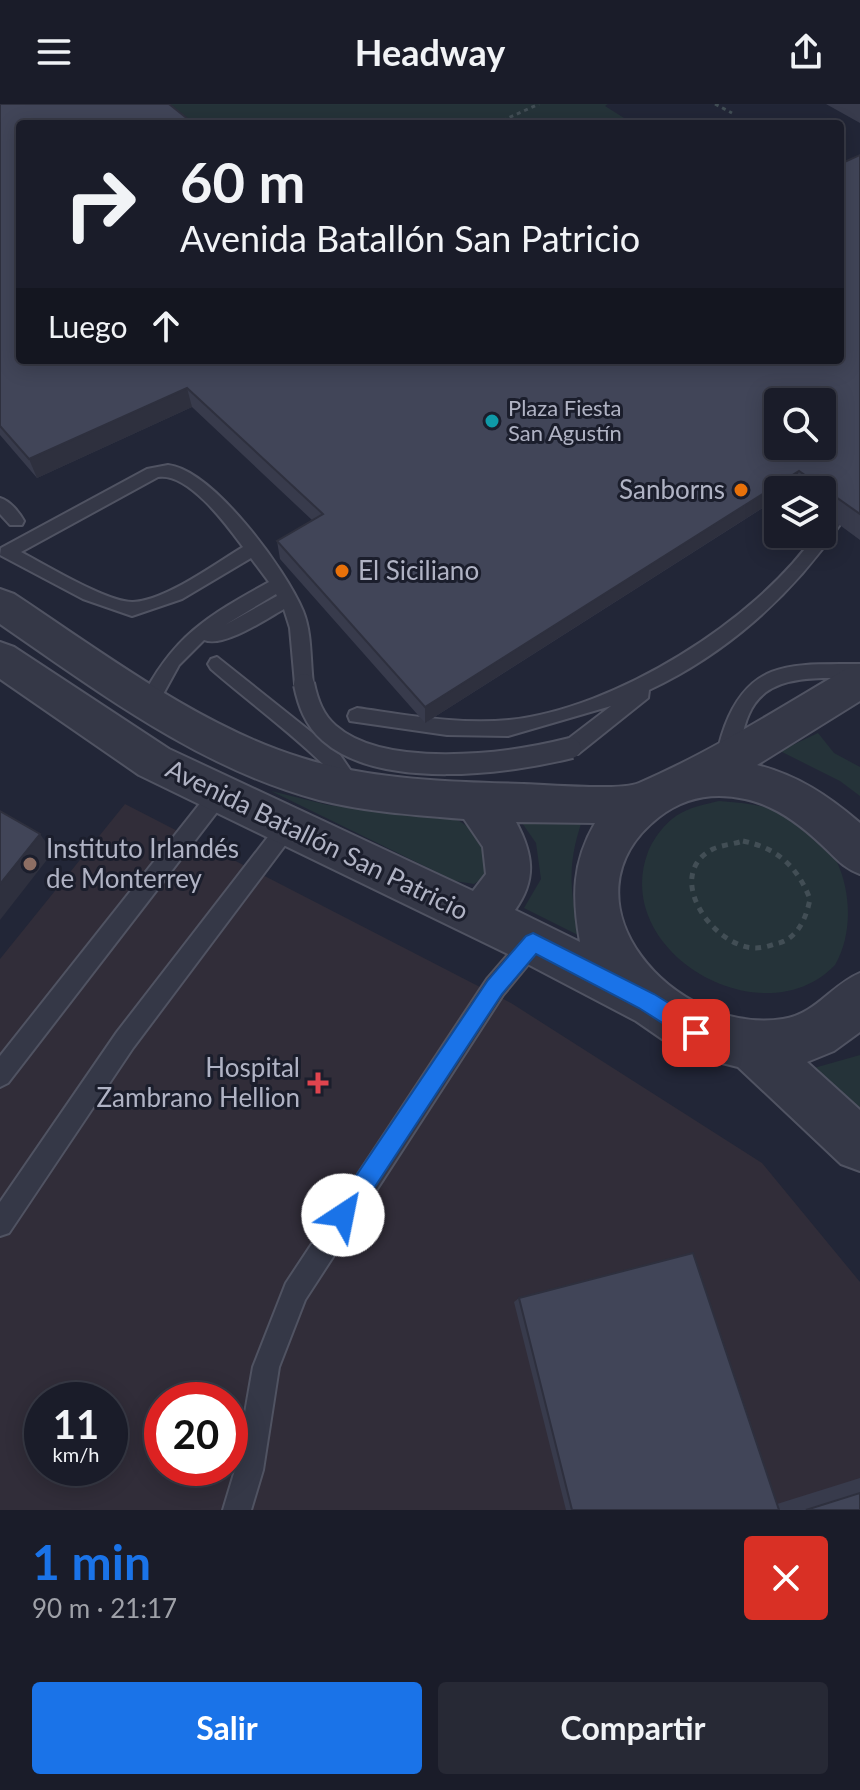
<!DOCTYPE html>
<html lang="es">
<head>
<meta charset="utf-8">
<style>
  body { margin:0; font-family:Lato,sans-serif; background:#272935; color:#f1f3f6; height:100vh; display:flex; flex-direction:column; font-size:30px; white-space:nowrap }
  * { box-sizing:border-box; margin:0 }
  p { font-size:26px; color:#9fa1a8 }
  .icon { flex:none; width:44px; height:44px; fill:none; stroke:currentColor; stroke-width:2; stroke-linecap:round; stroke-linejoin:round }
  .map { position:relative; height:1406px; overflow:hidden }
  .details { display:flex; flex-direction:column; background:#1a1c29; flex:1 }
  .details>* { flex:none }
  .guide { position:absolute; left:16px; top:16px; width:828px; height:244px; border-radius:8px; box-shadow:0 4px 20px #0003,0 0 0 2px #383a46; background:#1a1c29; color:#f1f3f6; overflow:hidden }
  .tools { position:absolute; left:764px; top:284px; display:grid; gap:16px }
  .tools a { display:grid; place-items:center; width:72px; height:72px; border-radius:8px; background:#1a1c29; box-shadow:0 4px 20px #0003,0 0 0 2px #383a46; font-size:40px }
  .speed { position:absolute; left:24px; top:1278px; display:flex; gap:16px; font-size:40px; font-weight:700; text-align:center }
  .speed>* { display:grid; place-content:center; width:104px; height:104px; border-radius:50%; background:#1a1c29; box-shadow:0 4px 20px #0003,0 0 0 2px #383a46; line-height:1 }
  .speed small { font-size:20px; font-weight:400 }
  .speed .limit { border:12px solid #d22; background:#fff; color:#111 }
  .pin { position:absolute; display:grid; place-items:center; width:68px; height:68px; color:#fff; margin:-34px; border-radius:16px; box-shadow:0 4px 12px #0006 }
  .me { position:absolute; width:88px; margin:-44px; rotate:34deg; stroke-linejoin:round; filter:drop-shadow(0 0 6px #0008) }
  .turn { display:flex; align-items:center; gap:28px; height:168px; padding:0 32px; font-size:36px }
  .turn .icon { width:104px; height:104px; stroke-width:2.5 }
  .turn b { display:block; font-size:56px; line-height:68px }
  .then { display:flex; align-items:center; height:76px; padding:0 32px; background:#0003; gap:16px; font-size:30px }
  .round { display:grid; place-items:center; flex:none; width:84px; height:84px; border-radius:8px; background:#272935 }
  .head { display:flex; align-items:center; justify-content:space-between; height:136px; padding:0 32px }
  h1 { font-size:48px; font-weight:700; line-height:60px; color:#1a73e8 }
  .action { display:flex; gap:16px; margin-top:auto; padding:16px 32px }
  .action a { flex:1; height:92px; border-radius:8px; background:#1a73e8; color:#fff; font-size:32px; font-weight:700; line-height:92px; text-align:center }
  .action a+a { background:#272935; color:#f1f3f6 }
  header { display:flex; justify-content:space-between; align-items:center; height:104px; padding:0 32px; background:#1a1c29; font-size:36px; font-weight:700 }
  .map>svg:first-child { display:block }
</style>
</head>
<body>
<header><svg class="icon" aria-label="menu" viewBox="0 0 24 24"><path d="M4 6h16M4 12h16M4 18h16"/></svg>Headway<svg class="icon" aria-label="share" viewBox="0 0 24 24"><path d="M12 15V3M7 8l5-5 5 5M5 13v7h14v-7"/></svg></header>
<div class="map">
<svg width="860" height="1406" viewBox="0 0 860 1406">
  <rect width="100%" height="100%" fill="#222637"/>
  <path fill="#312d39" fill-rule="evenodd" d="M 125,700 L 511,899 L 762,1059 L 860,1178 L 860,1406 L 0,1406 L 0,855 ZM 42,1296 L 110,1296 L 110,1364 L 42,1364 ZM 162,1296 L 230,1296 L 230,1364 L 162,1364 Z"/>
  <g fill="#253339">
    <path d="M 149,0 L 608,0 L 605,2 L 632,19 L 174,20 Z"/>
    <path d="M 818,629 L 834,649 L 860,663 L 860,692 L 840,677 L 780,647 Z"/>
    <path d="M 271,687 L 328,701 L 458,716 L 478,730 L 488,755 L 486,772 L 474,780 L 455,777 Z"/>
    <path d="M 719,697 C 748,699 774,702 801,717 C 849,745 860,818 835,861 C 763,936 610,848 648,748 C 654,733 668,715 683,708 C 694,702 707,700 719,697 Z"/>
    <path d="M 585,708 C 567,758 569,782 580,832 L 524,804 L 541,775 L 536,739 L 520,716 Z"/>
    <path d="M 860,951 L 860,1012 L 814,964 Z"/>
  </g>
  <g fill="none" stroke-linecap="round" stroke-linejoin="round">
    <defs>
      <g id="service">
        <path d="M 168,361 C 213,366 286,466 303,507 C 312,529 310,556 313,580 L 311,585 L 297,585 L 295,580 L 290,524 L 284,505 C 266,515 224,544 204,536 L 179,561 L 156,603 L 142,603 L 140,598 C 172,533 207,512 269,478 L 251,454 L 182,495 L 132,512 L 83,495 L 0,451 L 1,444 L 147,365 ZM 158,373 C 188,368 226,420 243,443 C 216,459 165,497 133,498 C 108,499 46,461 21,448 ZM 276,490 L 277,492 L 225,521 Z"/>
        <path d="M 860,380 C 860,399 849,407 839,422 C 791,492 726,550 649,586 L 648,594 L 578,650 L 564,650 L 561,644 L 564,638 L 611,602 L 508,632 L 447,631 L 350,617 L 348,612 L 350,607 L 357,604 C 407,611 459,621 509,616 C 615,605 756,517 816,430 L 822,430 C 822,413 844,386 860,380 Z"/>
        <path d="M 0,394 C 10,397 19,408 24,417 L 22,421 L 10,421 L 0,410 Z"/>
        <path d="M 217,553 L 340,651 L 362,683 L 359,689 C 341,695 335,672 324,661 C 289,627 248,597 211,565 L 208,560 L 211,555 Z"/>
        <path d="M 860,560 L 860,574 C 822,575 767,567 749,610 C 741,627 741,647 733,664 L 726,666 L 719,664 C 714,653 721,633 725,622 C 751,553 797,561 860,560 Z"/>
        <path d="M 220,680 L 227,683 L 230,689 L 227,695 L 8,979 L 0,983 L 0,952 L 213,683 Z"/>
        <path d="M 288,713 L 295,716 L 298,722 L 295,728 L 133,944 L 9,1129 L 0,1132 L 0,1098 L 117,928 L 281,716 Z"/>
        <path d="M 533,828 L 541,831 L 544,838 L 541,845 L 503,891 L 305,1196 L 279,1263 L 263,1366 L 251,1406 L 223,1406 L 235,1366 L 253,1263 L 286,1179 L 487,875 L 525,831 Z"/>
      </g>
      <path id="tertiary" d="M 0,485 L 14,490 C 102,548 200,623 302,654 C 372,676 451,678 524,680 C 548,681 620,687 639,679 C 711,648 778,605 846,565 L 860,561 L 860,597 L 757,661 C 797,671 829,692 860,719 L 860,770 C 843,764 836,754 822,741 C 801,721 775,701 745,695 C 713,688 685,693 659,713 C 553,796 675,932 783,915 C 816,910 831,881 860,869 L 860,928 L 834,947 L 807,958 L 860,1006 L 860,1067 L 841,1060 L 738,963 L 710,956 L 665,937 L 636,917 L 516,854 L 139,671 L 0,575 L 0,538 L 14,543 L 169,645 L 473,787 L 486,770 L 483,743 L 464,715 C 416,711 366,708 319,696 C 201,665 99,588 0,520 ZM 516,718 L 595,719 C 572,759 572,793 580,838 L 515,806 C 537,775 533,750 516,718 Z"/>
    </defs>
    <use href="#service" stroke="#505362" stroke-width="4"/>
    <use href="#tertiary" stroke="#505362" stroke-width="4"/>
    <g stroke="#424e55" stroke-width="3" stroke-dasharray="4 4" stroke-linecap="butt">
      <path d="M 715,0 L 732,9"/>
      <path d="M 495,20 L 539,0"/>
    </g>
    <path stroke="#424e55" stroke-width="5" stroke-dasharray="6 6" stroke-linecap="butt" d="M 743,737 C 777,744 797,762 810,795 C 806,815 797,836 775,840 C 769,842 762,844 756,844 C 713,844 662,771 713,745 C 722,741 734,740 743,737 Z"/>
    <use href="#service" fill="#353847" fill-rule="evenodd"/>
    <use href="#tertiary" fill="#353847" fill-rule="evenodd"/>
    <defs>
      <path id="service-bridge" d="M 304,580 C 308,599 314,616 329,629 C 382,676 508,660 571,644"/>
    </defs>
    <use href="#service-bridge" stroke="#505362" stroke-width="24" stroke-linecap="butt"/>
    <use href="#service-bridge" stroke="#353847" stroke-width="20"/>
  </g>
  <g fill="#383b4c">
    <path d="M 0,0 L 20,256 L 840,256 L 860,51 L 860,436 L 822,408 L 822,386 L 791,386 L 425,619 L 280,455 L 277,437 L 312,416 L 192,303 L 37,374 L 0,331 Z"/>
    <path d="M 826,0 L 860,0 L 860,19 Z"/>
    <path d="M 519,1194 L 777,1400 L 860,1374 L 860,1406 L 566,1406 L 514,1198 Z"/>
  </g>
  <g fill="#2e303e">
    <path d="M 187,284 L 192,303 L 37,374 L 29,355 Z"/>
    <path d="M 799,367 L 791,386 L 778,386 L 778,394 L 425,619 L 425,603 Z"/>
    <path d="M 40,730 L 53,748 L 0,816 L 0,780 Z"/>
  </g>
  <g fill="#414558" stroke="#2e303e" stroke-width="2" fill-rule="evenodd">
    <path d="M 0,0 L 169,0 L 194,20 L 20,20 L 20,256 L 840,256 L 840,60 L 860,51 L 860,410 L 799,367 L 425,603 L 277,437 L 323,410 L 187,284 L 29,355 L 0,322 ZM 778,298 L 822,298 L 822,342 L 778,342 Z"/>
    <path d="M 0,707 L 40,730 L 0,780 Z"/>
    <path d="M 693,1149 L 779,1406 L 572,1406 L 519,1194 Z"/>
    <path d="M 860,1389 L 860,1406 L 806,1406 Z"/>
  </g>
  <path fill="#1a73e8" stroke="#114b97" stroke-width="2" d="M 533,829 L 654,890 L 704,921 L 707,929 L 704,936 L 696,939 L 689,936 L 639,904 L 536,850 L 502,890 L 351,1119 L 343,1122 L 335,1119 L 332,1111 L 335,1103 L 488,876 L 526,832 Z"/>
  <circle fill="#0f9aa8" stroke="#1b1e2c" stroke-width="3" cx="492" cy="317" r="8"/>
  <g fill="#e8710a" stroke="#1b1e2c" stroke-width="3">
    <circle cx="741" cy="386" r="8"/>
    <circle cx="342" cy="467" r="8"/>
  </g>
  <circle fill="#8d6e63" stroke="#1b1e2c" stroke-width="3" cx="30" cy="760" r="8"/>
  <path fill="#e0444e" stroke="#1b1e2c" stroke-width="3" d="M314 967h8v8h8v8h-8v8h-8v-8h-8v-8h8z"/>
  <g text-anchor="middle" stroke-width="6" stroke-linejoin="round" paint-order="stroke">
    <g font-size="22" fill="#b0b3c4" stroke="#1b1e2c" text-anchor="start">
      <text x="508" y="312">Plaza Fiesta<tspan x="508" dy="25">San Agustín</tspan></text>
    </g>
    <g font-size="26" fill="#b0b3c4" stroke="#1b1e2c" text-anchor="end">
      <text x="725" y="395">Sanborns</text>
      <text x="358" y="476" text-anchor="start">El Siciliano</text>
      <text x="46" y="754" text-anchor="start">Instituto Irlandés<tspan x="46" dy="30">de Monterrey</tspan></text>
      <text x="300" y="973">Hospital<tspan x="300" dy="30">Zambrano Hellion</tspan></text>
    </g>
    <g font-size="26" fill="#b0b3c4" stroke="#1b1e2c">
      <text transform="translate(317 736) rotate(26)" y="9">Avenida Batallón San Patricio</text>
    </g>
  </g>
</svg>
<div class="tools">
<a><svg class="icon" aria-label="search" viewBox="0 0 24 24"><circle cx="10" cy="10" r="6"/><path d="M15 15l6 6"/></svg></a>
<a><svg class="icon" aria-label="layers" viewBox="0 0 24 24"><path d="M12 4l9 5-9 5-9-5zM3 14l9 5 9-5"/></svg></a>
</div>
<div class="speed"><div>11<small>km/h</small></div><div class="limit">20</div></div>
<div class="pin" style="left:696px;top:929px;background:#d93025"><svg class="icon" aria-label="arrive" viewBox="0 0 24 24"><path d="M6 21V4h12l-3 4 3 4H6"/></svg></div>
<svg class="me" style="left:343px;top:1111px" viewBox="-20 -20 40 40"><circle r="19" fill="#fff"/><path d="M0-13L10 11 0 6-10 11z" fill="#1a73e8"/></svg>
<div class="guide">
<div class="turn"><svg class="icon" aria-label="right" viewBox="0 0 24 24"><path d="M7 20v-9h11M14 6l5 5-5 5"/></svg><div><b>60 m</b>Avenida Batallón San Patricio</div></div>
<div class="then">Luego<svg class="icon" aria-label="ahead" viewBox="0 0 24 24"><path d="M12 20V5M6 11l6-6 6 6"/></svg></div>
</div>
</div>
<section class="details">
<div class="head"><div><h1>1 min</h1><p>90 m · 21:17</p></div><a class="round" style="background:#d93025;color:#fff"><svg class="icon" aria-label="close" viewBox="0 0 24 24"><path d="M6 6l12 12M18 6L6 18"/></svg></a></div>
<div class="action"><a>Salir</a><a>Compartir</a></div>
</section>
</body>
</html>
